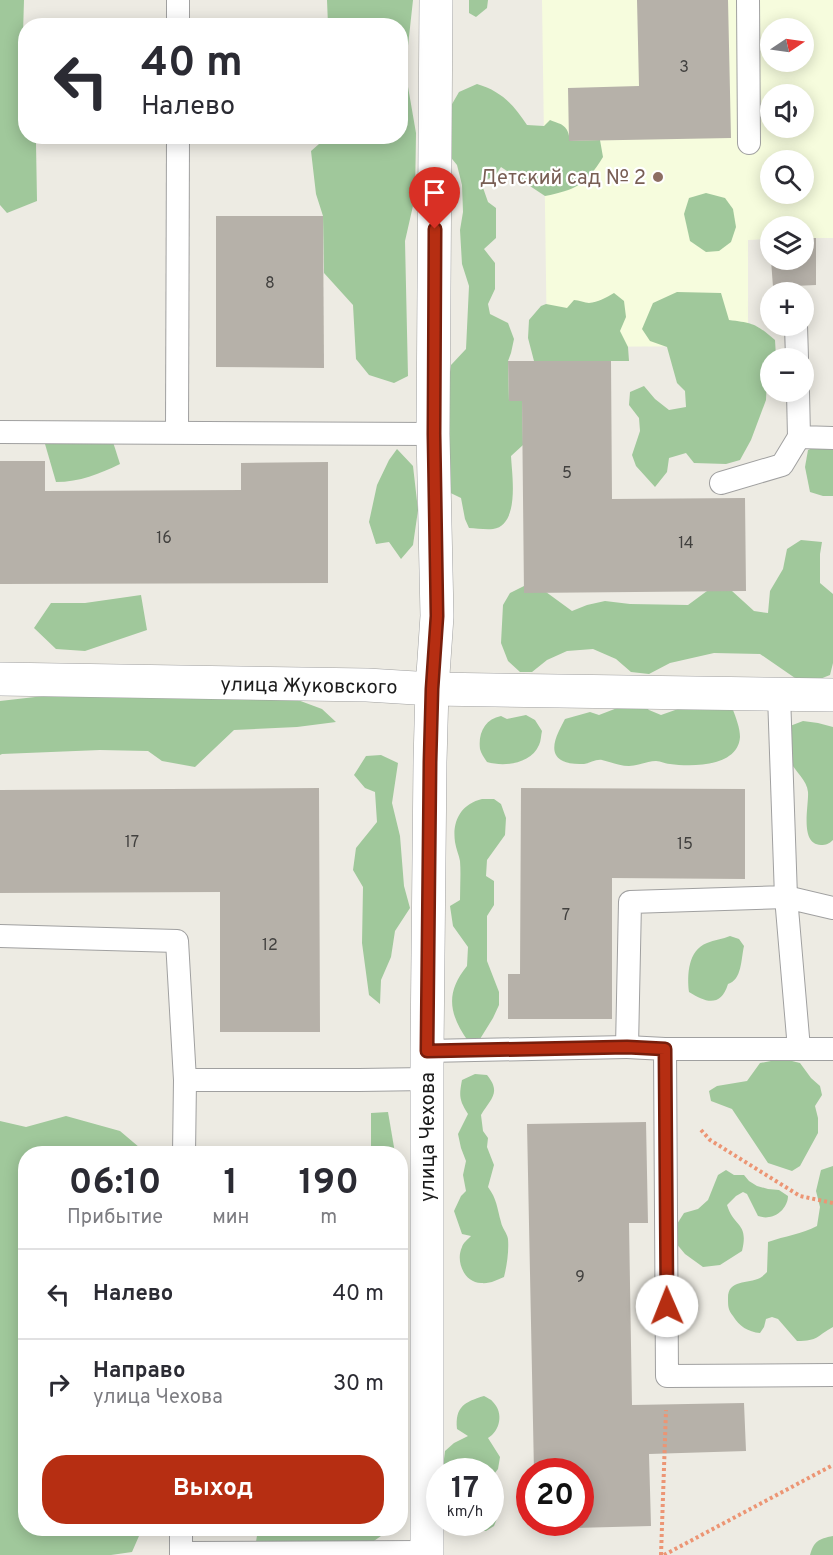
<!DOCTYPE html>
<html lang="ru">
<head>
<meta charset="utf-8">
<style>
  body { margin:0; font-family:Overpass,sans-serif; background:#f2f2f3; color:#2b2b33; height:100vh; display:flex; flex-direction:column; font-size:22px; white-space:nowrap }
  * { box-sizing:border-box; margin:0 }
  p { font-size:20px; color:#7c7c81 }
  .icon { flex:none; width:33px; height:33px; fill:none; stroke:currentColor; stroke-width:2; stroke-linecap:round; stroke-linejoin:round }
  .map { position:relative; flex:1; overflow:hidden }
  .panel { position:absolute; left:18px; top:1146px; width:390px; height:390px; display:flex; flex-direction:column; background:#fff; border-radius:24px; box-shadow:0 3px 15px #0003 }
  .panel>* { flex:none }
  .hud { position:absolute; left:18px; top:18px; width:390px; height:126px; border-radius:24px; box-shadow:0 3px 15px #0003; background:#fff; color:#2b2b33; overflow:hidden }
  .needle { width:39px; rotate:77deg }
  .fabs { position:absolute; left:760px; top:18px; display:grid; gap:12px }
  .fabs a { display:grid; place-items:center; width:54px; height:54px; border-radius:50%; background:#fff; box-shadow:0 3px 15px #0003; font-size:30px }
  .speed { position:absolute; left:426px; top:1458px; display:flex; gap:12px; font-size:30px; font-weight:700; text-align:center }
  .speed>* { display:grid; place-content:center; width:78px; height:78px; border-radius:50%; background:#fff; box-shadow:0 3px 15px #0003; line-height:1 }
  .speed small { font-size:15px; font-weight:400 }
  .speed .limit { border:9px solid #d22; background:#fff; color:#111 }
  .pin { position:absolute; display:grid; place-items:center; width:51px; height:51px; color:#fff; margin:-62px -26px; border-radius:50% 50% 50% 0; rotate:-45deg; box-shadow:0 0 6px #0007 }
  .pin .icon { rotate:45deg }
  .me { position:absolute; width:66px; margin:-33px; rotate:359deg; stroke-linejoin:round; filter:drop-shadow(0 0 4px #0008) }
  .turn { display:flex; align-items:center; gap:21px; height:126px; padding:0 24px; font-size:27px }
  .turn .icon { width:78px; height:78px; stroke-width:2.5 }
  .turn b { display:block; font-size:42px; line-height:51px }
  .eta { display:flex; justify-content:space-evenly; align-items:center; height:102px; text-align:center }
  .eta b { font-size:36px; font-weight:700; line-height:42px }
  .cta { display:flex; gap:12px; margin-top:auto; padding:12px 24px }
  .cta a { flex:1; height:69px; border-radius:24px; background:#b62e12; color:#fff; font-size:24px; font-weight:700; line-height:69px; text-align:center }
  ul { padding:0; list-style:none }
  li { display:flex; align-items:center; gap:18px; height:90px; padding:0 24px; border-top:2px solid #e1e1e2 }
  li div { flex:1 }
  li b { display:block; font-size:22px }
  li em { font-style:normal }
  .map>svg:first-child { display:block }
</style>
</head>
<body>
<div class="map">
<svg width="833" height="1555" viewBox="0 0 833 1555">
  <rect width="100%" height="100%" fill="#edebe3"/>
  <path fill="#f6fcdd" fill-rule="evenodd" d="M 542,0 L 833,0 L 833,238 L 804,238 L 804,226 L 771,226 L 771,239 L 748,240 L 748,346 L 547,347 ZM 771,28 L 804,28 L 804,62 L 771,62 ZM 771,94 L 804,94 L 804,128 L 771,128 ZM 771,160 L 804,160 L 804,194 L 771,194 Z"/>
  <g fill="#a0c89b">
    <path d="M 0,0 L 24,0 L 21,100 L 25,113 L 26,136 L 34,137 L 36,143 L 37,201 L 7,213 L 0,205 Z"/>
    <path d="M 327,0 L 413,0 L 407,55 L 407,81 L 416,133 L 415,197 L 405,241 L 408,376 L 394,383 L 369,375 L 356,359 L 353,305 L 324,273 L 323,216 L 316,194 L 311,151 L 327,137 L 400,136 L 400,26 L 328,25 Z"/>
    <path d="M 469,0 L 488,0 L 487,8 L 476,17 L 469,13 Z"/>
    <path d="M 477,84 C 501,91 513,104 527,125 L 544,126 L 550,120 C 563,125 568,125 570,141 L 600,140 L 603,157 C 586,185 575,190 545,196 L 501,167 L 495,176 L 481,182 L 488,202 L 496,208 L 496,238 L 484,249 L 495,263 L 495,289 L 488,304 L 490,314 L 508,323 L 514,339 L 511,353 L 508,361 L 509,401 L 522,401 L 523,445 L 511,456 C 512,475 520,525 493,529 C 485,530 476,528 469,528 L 465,519 L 461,498 L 434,485 L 451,365 L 466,349 L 469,286 L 462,264 L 460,230 L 463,212 L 462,185 L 457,165 L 448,154 L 448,111 L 459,92 Z"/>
    <path d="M 706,193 L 725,198 L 733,209 L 736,227 L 731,242 L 719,251 L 706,252 L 690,241 L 684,214 L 689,198 Z"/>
    <path d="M 677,292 L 721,293 L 729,320 C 754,323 756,324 775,340 L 776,357 L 771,358 L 771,369 L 767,378 L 766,400 L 751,440 L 740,460 L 726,464 L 694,463 L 686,453 L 669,458 L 667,472 L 655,487 L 636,466 L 632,455 L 640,431 L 639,418 L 629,405 L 630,392 L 644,386 L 655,399 L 669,410 L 686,407 L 685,391 L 677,383 L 667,347 L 650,341 L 642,329 L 653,303 Z"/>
    <path d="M 614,293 L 624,301 L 626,317 L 620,331 L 628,347 L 629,361 L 534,361 L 528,338 L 529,320 L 541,306 L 546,304 L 567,308 L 574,300 C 579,300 585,303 589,303 C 598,302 606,298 614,293 Z"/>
    <path d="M 78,432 L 113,442 L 120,464 C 99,474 80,482 56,482 L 45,444 Z"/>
    <path d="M 833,439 L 833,496 L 823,496 L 810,492 L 805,467 L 808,450 Z"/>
    <path d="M 397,449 L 413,466 L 418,510 L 413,545 L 401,559 L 389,542 L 376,544 L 369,522 L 377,485 L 389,460 Z"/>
    <path d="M 801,540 L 822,542 L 820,554 L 820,583 L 833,594 L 833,663 L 830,675 L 815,681 L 795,678 L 760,654 L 714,653 L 670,663 L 649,674 L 631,672 L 616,659 L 593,649 L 567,651 L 547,660 L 532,672 L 520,672 L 508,661 L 501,643 L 503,605 L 510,593 L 524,586 L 546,592 L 572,611 L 587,605 L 605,601 L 630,604 L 688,605 L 707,591 L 732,591 L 754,611 L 768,613 L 770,591 L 783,569 L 787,549 Z"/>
    <path d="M 141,595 L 147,630 L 85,651 L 56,649 L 34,628 L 51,603 L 85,603 Z"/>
    <path d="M 279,693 L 322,709 L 336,722 L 297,727 L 234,730 L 195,767 L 162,761 L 148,751 L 100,750 L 2,754 L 0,755 L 0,701 L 44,696 Z"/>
    <path d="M 638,700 L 649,710 L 661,715 L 678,709 L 733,710 C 736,718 740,728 740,737 C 738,767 692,767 670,764 C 665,764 661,761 656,761 C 647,761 638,766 629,766 C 620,766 611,762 602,760 C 596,759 590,763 584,764 C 577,764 567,764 561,760 C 546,751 560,729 565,719 L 590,712 L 599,715 Z"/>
    <path d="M 526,715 L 535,720 L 542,731 C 541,735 541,741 539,745 C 531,764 504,767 487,762 C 484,758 481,753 480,749 C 478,733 485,719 501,716 L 507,719 Z"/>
    <path d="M 803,721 L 818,723 L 833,727 L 833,840 C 829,844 826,845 821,845 C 799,844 809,806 808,792 C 807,779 793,770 789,759 C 787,750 790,735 790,726 Z"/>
    <path d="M 381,755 L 398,763 L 392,803 L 400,836 L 404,886 L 410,908 L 395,931 L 391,957 L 381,980 L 380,1004 L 369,995 L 362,943 L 363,887 L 353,870 L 356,848 L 377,822 L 375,792 L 365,788 L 354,775 L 366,756 Z"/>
    <path d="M 482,799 L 494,799 L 501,804 L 506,818 L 505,835 L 487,860 L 486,876 L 494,881 L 494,905 L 487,916 L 487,961 L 499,992 L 499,1005 L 493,1018 L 480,1039 L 468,1041 C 449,1014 445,993 467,966 L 468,947 L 453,926 L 450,906 L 460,900 C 460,887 461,874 460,861 C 459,855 456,849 455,842 C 452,821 461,804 482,799 Z"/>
    <path d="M 730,936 L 739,939 L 744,946 C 741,959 742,980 728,984 C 721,1007 706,1003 689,992 C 687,975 688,950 707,943 C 714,940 723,939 730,936 Z"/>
    <path d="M 776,1060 L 788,1060 L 800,1063 L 811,1078 L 820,1086 L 822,1095 L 815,1106 L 818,1118 L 818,1133 L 800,1166 L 792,1171 L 768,1163 L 732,1109 L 711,1101 L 709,1091 L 717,1086 L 747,1081 L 760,1063 Z"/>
    <path d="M 475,1074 L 487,1075 C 502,1093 490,1099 481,1115 L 483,1131 L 488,1138 L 487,1147 L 494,1165 L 488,1187 C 497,1199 497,1208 501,1222 C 502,1228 507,1233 508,1239 C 509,1251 507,1265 504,1277 C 497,1280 490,1284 481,1283 C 465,1283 455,1262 462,1247 C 463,1243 468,1239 471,1236 L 462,1234 L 454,1211 L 461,1196 L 466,1191 L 463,1175 L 466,1161 L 461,1148 L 458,1134 L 468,1114 C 459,1100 459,1096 462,1080 Z"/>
    <path d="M 388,1112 L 395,1153 L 371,1153 L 371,1113 Z"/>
    <path d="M 66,1116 L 120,1131 L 146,1153 L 26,1154 L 26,1528 L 142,1529 L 132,1552 L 111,1555 L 0,1555 L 0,1121 L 26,1127 Z"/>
    <path d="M 833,1166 L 833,1327 C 816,1336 819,1341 797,1341 L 778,1319 L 772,1317 L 766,1319 L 764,1327 L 760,1333 C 748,1332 739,1326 733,1316 C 728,1310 728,1306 728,1298 C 728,1279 748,1284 760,1278 C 762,1277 766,1273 767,1272 L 768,1242 C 785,1236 802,1234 817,1226 L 820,1207 L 816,1191 L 821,1170 Z"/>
    <path d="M 726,1170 L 734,1175 L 744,1175 L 749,1181 L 757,1186 L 768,1189 L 779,1190 L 788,1196 C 788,1206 779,1216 769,1217 C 765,1218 762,1217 758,1216 L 747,1194 L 743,1192 L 736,1196 L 727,1205 C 734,1228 749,1222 742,1251 L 720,1265 L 703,1267 L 685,1254 L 675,1242 L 677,1224 L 684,1213 L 698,1209 L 708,1200 L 718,1175 Z"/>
    <path d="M 484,1396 C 487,1398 491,1399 493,1402 C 504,1413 500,1431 488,1438 L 500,1457 L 498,1469 L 491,1478 L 490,1472 L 445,1471 L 443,1467 L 445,1451 L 454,1443 L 468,1436 L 457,1429 C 455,1407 464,1402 484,1396 Z"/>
    <path d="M 491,1483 L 498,1498 L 498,1516 L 494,1526 L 486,1531 L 471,1530 L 466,1523 L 490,1522 Z"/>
    <path d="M 258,1529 L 386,1529 L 381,1536 L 358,1552 L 256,1542 Z"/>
    <path d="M 833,1536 L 833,1555 L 810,1555 C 814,1541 818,1539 833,1536 Z"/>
  </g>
  <g fill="#b6b1a9">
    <path d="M 637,0 L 728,0 L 731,138 L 569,141 L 568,88 L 639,86 Z"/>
    <path d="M 216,216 L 323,216 L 324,368 L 216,367 Z"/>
    <path d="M 804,238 L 816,238 L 816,285 L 773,287 L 771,260 L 804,260 Z"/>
    <path d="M 508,361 L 611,361 L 612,499 L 745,498 L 746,591 L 524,593 L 522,401 L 509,401 Z"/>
    <path d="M 0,461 L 45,461 L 45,491 L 241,490 L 241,463 L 328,462 L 328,583 L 0,584 Z"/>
    <path d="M 319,788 L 320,1032 L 220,1032 L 220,892 L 0,893 L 0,790 Z"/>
    <path d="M 521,788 L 745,789 L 745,879 L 612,878 L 612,1019 L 508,1019 L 508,974 L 520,974 Z"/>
    <path d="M 646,1122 L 648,1223 L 629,1223 L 632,1405 L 744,1403 L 746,1451 L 649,1454 L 651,1526 L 535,1529 L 535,1522 L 580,1522 L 580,1472 L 534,1472 L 527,1124 Z"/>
  </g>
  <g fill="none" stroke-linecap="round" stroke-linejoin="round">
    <defs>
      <g id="lane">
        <path d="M 178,0 L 178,26"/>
        <path d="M 748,0 L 749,143"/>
        <path d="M 796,326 L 797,358"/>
        <path d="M 798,392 L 799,437 L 833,438"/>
        <path d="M 0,432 L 433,434"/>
        <path d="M 177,432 L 178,136"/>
        <path d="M 721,483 L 782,465 L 799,437"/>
        <path d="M 0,936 L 177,941 L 185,1080"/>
        <path d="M 627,1047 L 665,1049 L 667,1376 L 833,1375"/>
        <path d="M 665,1049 L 833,1049"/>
        <path d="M 799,1049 L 786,897 L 833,908"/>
        <path d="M 427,1051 L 627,1047 L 630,902 L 786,897 L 779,695"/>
        <path d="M 184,1154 L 185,1080 L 359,1080 L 427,1079"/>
        <path d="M 181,1553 L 181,1528"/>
        <path d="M 181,1555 L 181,1553 L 427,1552"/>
      </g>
      <g id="street">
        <path d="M 0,679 L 367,685 L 432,689 L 833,695"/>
        <path d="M 427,1555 L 427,1051 L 430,762 L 432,689 L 437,616 L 433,434 L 436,0"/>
      </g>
    </defs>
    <use href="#lane" stroke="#a0a0a0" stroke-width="24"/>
    <use href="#street" stroke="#a0a0a0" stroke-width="34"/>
    <g stroke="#ec9574" stroke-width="4" stroke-dasharray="3 3" stroke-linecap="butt">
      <path d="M 701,1130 L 710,1140 L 800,1196 L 833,1203"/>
      <path d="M 661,1555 L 666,1410"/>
      <path d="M 664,1555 L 833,1465"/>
    </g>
    <use href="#lane" stroke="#fff" stroke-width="22"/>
    <use href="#street" stroke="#fff" stroke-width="33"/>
  </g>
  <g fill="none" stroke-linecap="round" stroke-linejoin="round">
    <defs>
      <path id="route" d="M 435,229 L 434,434 L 437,616 L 432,689 L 430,762 L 427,1051 L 627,1047 L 665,1049 L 667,1306"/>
    </defs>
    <use href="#route" stroke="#761e0c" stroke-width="15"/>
    <use href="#route" stroke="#b62e12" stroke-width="10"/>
  </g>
  <circle fill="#8d6e63" stroke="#fff" stroke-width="2" cx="658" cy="177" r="6"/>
  <g text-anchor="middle" stroke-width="4.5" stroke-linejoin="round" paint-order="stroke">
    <g font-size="16" fill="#42413f">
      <text x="684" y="72">3</text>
      <text x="270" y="288">8</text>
      <text x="567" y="478">5</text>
      <text x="164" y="543">16</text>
      <text x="686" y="548">14</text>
      <text x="132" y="847">17</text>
      <text x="685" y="849">15</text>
      <text x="566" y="920">7</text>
      <text x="270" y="950">12</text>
      <text x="580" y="1282">9</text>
    </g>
    <g font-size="20" fill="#785e54" stroke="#fff" text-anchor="end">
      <text x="646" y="184">Детский сад № 2</text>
    </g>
    <g font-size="20" fill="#1c1c1c" stroke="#fff">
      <text transform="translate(309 685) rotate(1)" y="7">улица Жуковского</text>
      <text transform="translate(427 1137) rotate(-90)" y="7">улица Чехова</text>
    </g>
  </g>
</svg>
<div class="fabs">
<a><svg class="needle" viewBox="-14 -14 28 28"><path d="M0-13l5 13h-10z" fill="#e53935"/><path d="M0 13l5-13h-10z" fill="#7c7c81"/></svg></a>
<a><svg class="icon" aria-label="sound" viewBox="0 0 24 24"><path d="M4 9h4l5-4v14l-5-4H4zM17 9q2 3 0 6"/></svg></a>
<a><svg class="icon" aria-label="search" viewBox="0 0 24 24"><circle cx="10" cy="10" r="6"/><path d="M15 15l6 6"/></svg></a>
<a><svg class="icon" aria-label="layers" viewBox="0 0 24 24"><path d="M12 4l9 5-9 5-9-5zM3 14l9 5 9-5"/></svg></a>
<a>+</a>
<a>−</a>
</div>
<div class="speed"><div>17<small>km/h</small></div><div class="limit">20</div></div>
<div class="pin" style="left:435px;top:229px;background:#d93025"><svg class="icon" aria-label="arrive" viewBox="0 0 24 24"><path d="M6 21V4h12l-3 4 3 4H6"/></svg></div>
<svg class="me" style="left:667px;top:1306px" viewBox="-20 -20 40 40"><circle r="19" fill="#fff"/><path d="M0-13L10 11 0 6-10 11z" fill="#b62e12"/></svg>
<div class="hud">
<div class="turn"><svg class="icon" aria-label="left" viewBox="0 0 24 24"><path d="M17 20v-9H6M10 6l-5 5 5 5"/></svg><div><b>40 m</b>Налево</div></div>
</div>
<section class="panel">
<div class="eta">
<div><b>06:10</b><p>Прибытие</p></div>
<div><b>1</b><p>мин</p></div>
<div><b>190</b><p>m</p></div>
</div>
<ul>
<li><svg class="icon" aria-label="left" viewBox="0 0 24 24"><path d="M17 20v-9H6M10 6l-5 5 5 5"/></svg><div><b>Налево</b></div><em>40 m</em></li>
<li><svg class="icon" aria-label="right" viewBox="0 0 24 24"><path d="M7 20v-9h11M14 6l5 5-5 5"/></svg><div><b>Направо</b><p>улица Чехова</p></div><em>30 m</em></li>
</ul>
<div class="cta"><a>Выход</a></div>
</section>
</div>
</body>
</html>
